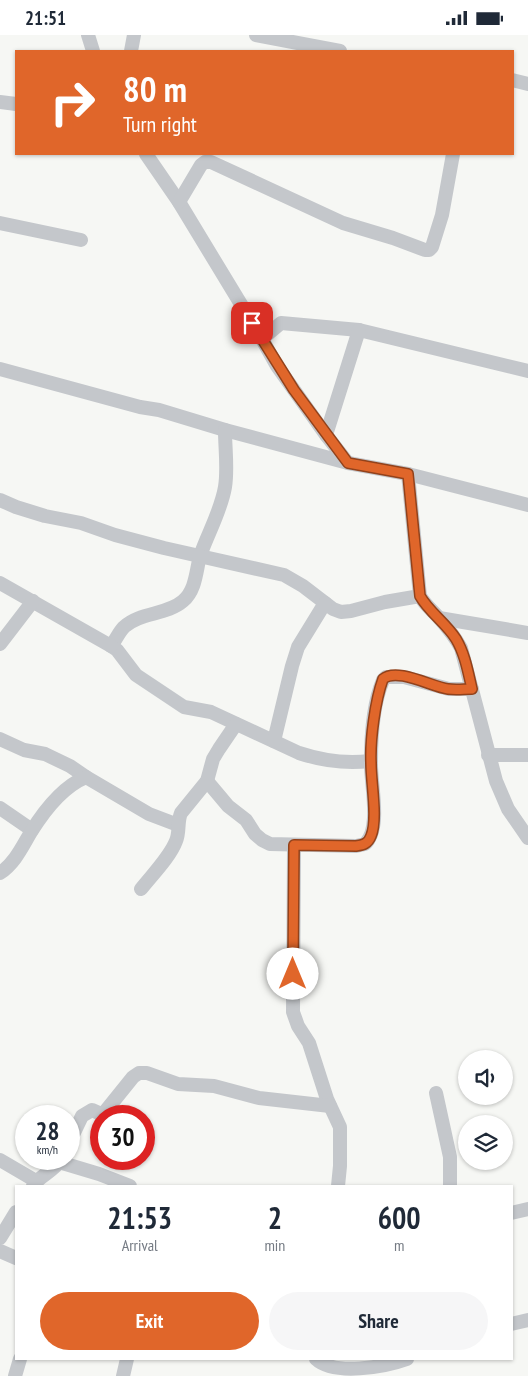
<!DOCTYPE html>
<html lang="en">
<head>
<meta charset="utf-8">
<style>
  body { margin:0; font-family:"PT Sans Narrow",sans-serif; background:#f6f6f7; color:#1f2937; height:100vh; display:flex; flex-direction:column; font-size:19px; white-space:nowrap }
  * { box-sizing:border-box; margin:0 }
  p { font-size:16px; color:#747a83 }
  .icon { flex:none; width:28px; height:28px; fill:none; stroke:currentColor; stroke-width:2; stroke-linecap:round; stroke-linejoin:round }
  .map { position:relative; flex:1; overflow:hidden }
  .drawer { position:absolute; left:15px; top:1150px; width:498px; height:175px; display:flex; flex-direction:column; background:#fff; border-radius:0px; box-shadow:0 1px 4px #0004 }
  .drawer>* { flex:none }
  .guide { position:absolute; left:15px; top:15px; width:499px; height:105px; border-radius:0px; box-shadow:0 1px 4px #0004; background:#e0662a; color:#fff; overflow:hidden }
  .fabs { position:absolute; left:458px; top:1015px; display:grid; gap:10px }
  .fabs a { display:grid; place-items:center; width:55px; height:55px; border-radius:50%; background:#fff; box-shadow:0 1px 4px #0004; font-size:25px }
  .speed { position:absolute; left:15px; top:1070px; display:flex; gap:10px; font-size:25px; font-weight:700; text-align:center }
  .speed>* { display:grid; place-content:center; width:65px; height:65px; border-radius:50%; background:#fff; box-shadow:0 1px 4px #0004; line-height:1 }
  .speed small { font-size:12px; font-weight:400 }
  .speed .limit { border:8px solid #d22; background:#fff; color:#111 }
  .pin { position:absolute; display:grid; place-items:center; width:42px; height:42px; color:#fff; margin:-21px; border-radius:10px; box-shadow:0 2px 8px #0006 }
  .me { position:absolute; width:55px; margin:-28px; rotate:0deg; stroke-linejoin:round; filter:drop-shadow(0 0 4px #0008) }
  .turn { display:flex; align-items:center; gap:18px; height:105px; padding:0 25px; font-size:22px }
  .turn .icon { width:65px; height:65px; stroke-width:2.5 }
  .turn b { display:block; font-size:35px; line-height:42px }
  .eta { display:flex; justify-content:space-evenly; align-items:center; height:85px; text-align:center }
  .eta b { font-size:30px; font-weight:700; line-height:35px }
  .action { display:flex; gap:10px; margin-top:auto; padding:10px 25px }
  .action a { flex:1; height:58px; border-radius:30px; background:#e0662a; color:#fff; font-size:20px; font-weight:700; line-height:58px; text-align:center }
  .action a+a { background:#f6f6f7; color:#1f2937 }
  .status { display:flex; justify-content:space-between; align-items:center; height:35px; padding:0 25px; background:#fff; direction:ltr }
  .status svg { height:14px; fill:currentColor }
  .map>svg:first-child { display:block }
</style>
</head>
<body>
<div class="status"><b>21:51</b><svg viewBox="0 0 49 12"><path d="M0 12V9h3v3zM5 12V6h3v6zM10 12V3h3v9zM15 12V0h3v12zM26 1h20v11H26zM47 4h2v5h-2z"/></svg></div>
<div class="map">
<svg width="528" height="1341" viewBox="0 0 528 1341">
  <rect width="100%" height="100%" fill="#f6f7f4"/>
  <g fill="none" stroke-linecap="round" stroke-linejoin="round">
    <g stroke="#c4c7cb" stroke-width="14">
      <path d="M 88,0 L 93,16"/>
      <path d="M 256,0 L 340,16"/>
      <path d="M 131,16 L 134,0"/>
      <path d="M 512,45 L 528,49"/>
      <path d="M 0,67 L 16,69"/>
      <path d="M 146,119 L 179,167 L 262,304"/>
      <path d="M 179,167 L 201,130 L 205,127 L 211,127 L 343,188 L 393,203 L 425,215 L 429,215 L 432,212 L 442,180 L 453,119"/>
      <path d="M 0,188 L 81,205"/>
      <path d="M 0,334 L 140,372 L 159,375 L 225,395 L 348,428 L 408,439 L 528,470"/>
      <path d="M 225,395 C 225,414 228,434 225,452 C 221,476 208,498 200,521 C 196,536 196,555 183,566 C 167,580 140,577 124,592 C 119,597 115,606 111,611 L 117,615 L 136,640 L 184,672 L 211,677 L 299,718 C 323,726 345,729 370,726"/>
      <path d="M 326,400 L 277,331 L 262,304 L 281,288 L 359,295 L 528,336"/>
      <path d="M 348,428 L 326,400 L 359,295"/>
      <path d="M 408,439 L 420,561 C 425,570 432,575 439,583 C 447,592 455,602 461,613 L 496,746 L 508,774 L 528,803"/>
      <path d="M 0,465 L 16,472 L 45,481 L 81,488 L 115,500 L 164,513 L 284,540 L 303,551 L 333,574 L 341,577 L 351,576 L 385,567 L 420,561"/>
      <path d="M 0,548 L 111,611"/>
      <path d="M 439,583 L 528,598"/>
      <path d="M 0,609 L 33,566"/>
      <path d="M 0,704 L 24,715 L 45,719 L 70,731 L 86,742"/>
      <path d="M 274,706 L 292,631 L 298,612 L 325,568"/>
      <path d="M 488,720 L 528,720"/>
      <path d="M 207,746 L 228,771 L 246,785 L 255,799 L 262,805 L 270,809 L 356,811 L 365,809 C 382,793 370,747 371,726 C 371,700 373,669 383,645 L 386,642 L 404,642 L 449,654 L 472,654"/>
      <path d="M 0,773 L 32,795"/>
      <path d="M 294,810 L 293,977 L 298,991 L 309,1008 L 327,1064 L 340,1092 L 340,1131 L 338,1151"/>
      <path d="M 0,838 C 15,828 22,812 31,797 C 44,776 62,752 86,742 L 149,779 L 178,790"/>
      <path d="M 141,854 C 152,840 170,822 176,806 C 180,797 177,787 181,778 L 207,746 L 213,724 L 219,714 L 236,689"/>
      <path d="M 436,1058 L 450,1122 L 450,1151"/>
      <path d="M 69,1108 L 82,1081 L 92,1075 L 101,1079 L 104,1078 L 133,1042 L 139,1038 L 147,1038 L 178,1049 L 214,1051 L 259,1063 L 330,1071"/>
      <path d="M 0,1125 L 36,1146"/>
      <path d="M 59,1127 L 99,1139 L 130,1151"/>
      <path d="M 33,1151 C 40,1140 54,1137 61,1124"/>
      <path d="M 511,1178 L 528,1174"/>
      <path d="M 0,1203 L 16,1177"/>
      <path d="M 0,1216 L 16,1223"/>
      <path d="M 511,1289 L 528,1285"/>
      <path d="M 316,1324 C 334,1341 385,1332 407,1324"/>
      <path d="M 15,1341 L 20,1324"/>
      <path d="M 123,1341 L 127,1324"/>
    </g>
  </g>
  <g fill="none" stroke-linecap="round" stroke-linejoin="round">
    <defs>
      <path id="route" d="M 252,288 L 294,355 L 348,428 L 408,439 L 420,561 C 429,577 446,588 456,604 C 465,619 468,637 472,654 C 464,654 456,655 448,654 C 432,652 397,632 383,644 C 375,666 370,705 371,728 C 371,748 378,784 371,801 C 368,809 363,810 356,811 L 294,810 L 293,939"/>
    </defs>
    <use href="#route" stroke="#92421b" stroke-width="12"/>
    <use href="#route" stroke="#e0662a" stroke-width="9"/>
  </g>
</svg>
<div class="fabs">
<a><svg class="icon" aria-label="sound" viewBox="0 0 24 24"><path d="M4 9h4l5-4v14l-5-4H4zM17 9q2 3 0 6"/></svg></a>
<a><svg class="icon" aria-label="layers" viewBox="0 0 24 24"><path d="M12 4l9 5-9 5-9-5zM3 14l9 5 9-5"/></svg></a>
</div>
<div class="speed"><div>28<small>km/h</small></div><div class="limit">30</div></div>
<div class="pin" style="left:252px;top:288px;background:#d93025"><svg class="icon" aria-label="arrive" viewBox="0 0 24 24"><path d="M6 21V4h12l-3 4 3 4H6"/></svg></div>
<svg class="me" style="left:293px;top:939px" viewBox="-20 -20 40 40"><circle r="19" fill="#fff"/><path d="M0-13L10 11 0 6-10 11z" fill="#e0662a"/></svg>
<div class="guide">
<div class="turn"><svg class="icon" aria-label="right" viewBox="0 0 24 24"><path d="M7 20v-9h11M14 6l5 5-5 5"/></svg><div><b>80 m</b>Turn right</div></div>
</div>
<section class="drawer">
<div class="eta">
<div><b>21:53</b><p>Arrival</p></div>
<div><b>2</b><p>min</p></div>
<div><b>600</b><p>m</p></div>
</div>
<div class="action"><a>Exit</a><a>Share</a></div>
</section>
</div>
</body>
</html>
